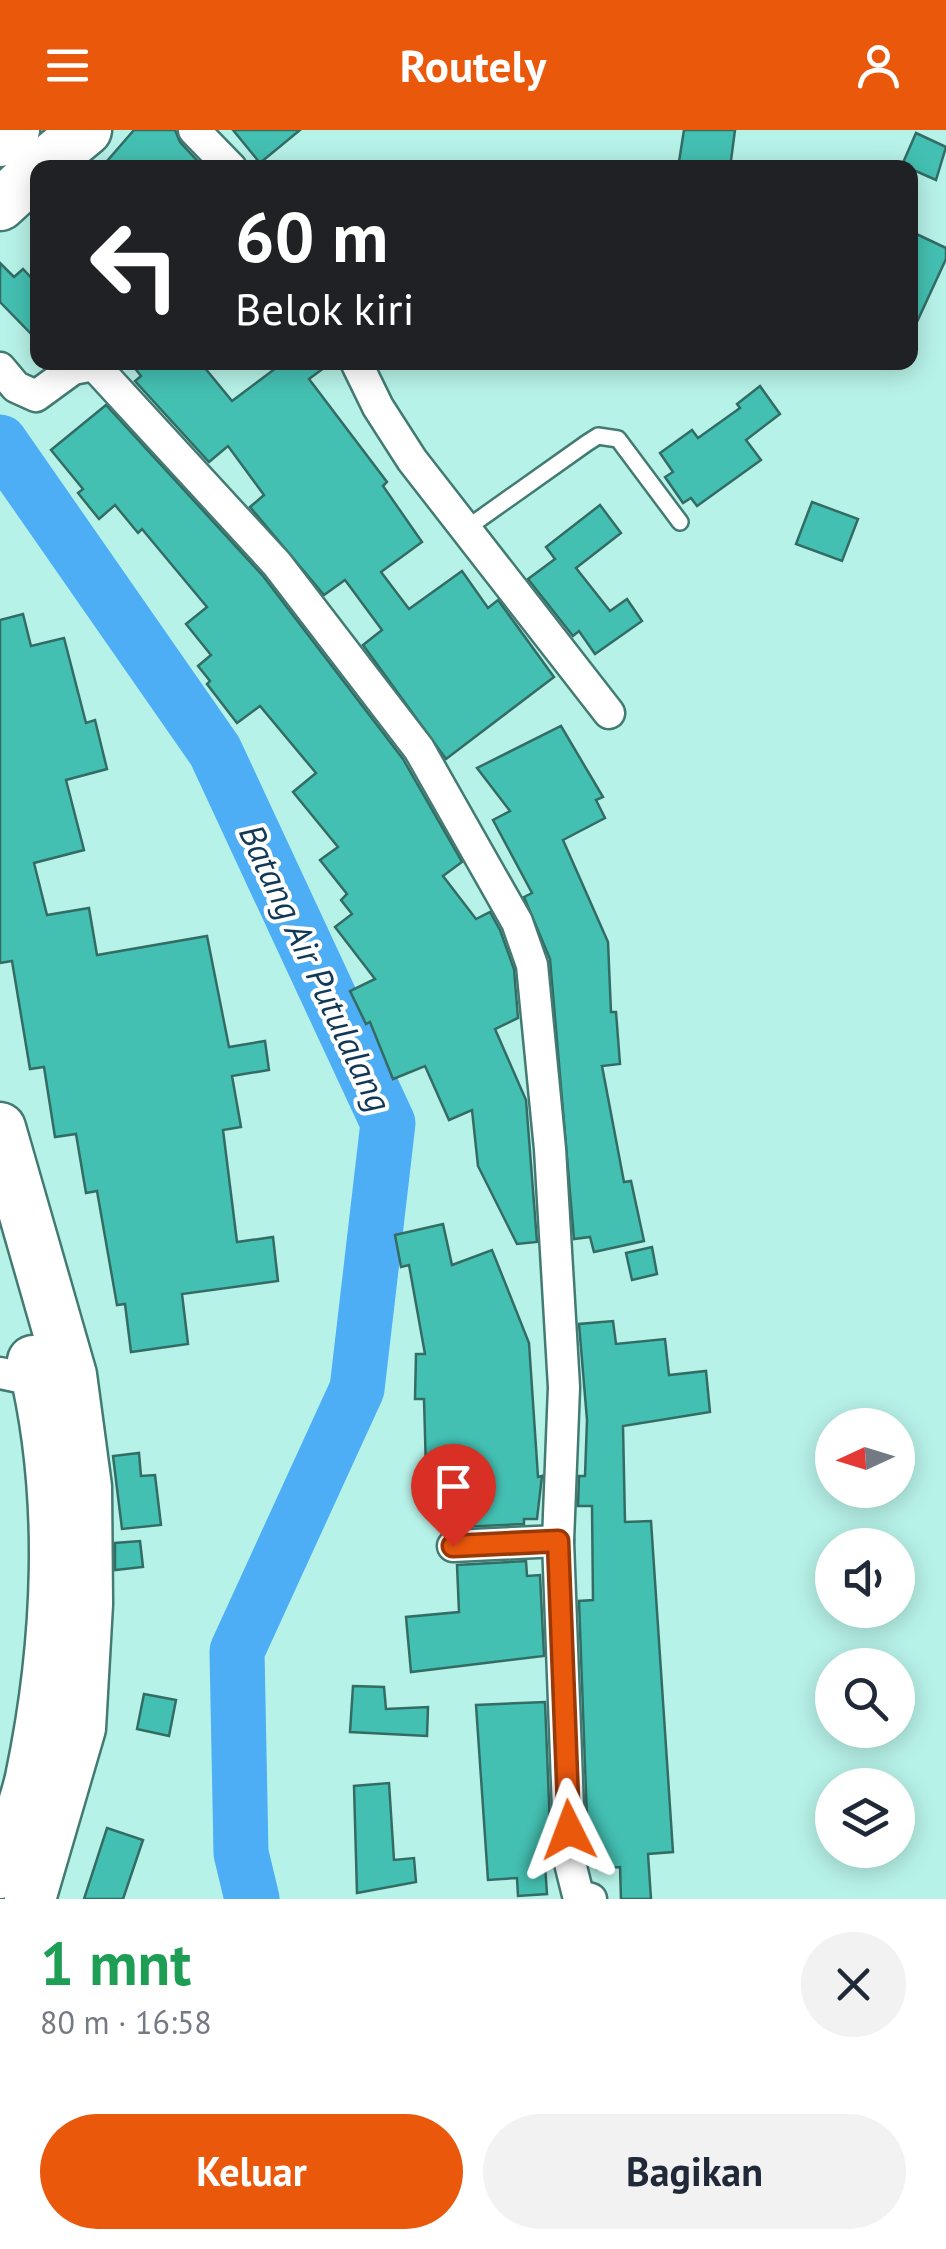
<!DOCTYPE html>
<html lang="id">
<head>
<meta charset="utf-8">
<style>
  body { margin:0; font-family:"PT Sans",sans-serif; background:#f2f2f3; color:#1f2937; height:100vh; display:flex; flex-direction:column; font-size:38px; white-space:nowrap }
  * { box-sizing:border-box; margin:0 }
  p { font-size:32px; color:#747a83 }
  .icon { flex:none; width:55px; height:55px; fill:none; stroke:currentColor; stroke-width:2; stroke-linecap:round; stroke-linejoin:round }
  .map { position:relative; height:1769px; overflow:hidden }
  .panel { display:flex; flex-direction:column; background:#fff; flex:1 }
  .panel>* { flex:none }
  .guide { position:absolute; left:30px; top:30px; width:888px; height:210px; border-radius:20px; box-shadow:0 5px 25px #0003; background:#202124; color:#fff; overflow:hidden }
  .needle { width:65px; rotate:266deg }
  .tools { position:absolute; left:815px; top:1278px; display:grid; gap:20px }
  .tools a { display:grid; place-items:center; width:100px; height:100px; border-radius:50%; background:#fff; box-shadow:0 5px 25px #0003; font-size:50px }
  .pin { position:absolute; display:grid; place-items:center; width:85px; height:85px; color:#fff; margin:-102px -42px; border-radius:50% 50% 50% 0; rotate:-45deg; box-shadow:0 0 10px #0007 }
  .pin .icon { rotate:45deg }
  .me { position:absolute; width:110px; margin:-55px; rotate:357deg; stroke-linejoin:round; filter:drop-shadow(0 0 8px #0008) }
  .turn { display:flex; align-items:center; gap:35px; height:210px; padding:0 40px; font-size:45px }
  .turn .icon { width:130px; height:130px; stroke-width:2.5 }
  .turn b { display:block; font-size:70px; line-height:85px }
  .round { display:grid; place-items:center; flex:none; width:105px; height:105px; border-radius:52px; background:#f2f2f3 }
  .overview { display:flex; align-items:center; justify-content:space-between; height:170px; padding:0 40px }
  h1 { font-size:60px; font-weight:700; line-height:75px; color:#1e9e55 }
  .action { display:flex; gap:20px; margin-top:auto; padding:20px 40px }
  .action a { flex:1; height:115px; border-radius:60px; background:#ea580c; color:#fff; font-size:40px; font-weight:700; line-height:115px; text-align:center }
  .action a+a { background:#f2f2f3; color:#1f2937 }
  header { display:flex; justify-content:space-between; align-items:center; height:130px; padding:0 40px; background:#ea580c; color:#fff; font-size:45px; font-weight:700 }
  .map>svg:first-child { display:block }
</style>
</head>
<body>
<header><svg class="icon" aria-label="menu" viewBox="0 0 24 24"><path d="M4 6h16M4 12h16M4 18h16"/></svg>Routely<svg class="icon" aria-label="person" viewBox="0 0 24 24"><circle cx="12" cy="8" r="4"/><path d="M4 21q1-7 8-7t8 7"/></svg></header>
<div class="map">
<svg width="946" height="1769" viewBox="0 0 946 1769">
  <rect width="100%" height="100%" fill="#b7f2e8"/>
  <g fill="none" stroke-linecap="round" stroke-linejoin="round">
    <path stroke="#4dadf5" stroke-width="55" d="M 0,312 L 215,621 L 388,993 L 357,1259 L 237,1521 L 241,1723 L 252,1769"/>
  </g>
  <g fill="#44c0b2" stroke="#336c64" stroke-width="2.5">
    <path d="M 134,0 L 175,0 L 180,12 L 204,38 L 101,38 Z"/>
    <path d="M 233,0 L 300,0 L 260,33 Z"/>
    <path d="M 684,0 L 735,0 L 730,38 L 678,38 Z"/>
    <path d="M 916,3 L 946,17 L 936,50 L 902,35 Z"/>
    <path d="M 910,101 L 946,118 L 946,129 L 910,207 Z"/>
    <path d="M 0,133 L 14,147 L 23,139 L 38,155 L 38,211 L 0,172 Z"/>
    <path d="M 130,232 L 200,232 L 232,271 L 284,232 L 332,232 L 309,249 L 387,352 L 383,356 L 422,412 L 381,442 L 409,479 L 462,441 L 488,478 L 498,470 L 554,547 L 446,629 L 363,515 L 382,500 L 345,450 L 324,465 L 250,377 L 264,365 L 228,316 L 209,332 L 135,251 L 141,246 Z"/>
    <path d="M 760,256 L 780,284 L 746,310 L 761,330 L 697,376 L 691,368 L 683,373 L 665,347 L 673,342 L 660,323 L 692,300 L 698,308 L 740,278 L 737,274 Z"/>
    <path d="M 106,275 L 263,446 L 403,629 L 462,732 L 443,746 L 476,789 L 490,782 L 500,800 L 514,839 L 518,888 L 495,899 L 526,970 L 537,1112 L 517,1114 L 478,1036 L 472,980 L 449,990 L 425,936 L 393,949 L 370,892 L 366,894 L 350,861 L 375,849 L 335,797 L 352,784 L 341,770 L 347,764 L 320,730 L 338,717 L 293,662 L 316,643 L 260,576 L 237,593 L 207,554 L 210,551 L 198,536 L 211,525 L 186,494 L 207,477 L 142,399 L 138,403 L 115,375 L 99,389 L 78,363 L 83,359 L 51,320 Z"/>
    <path d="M 812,372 L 858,389 L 842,431 L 796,414 Z"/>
    <path d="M 600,375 L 621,403 L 576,438 L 610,481 L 627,469 L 642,491 L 595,524 L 579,501 L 573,506 L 528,449 L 555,429 L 546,417 Z"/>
    <path d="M 23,484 L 31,516 L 64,508 L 86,593 L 95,590 L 107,639 L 66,650 L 84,720 L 34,733 L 47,785 L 89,778 L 97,825 L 207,806 L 229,917 L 265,911 L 269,940 L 232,946 L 241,997 L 223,1000 L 237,1112 L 273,1107 L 278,1151 L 182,1164 L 188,1214 L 131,1222 L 125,1174 L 117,1175 L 97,1061 L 86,1063 L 76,1004 L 55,1007 L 44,937 L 30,939 L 12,831 L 0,833 L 0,490 Z"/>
    <path d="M 561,596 L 603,667 L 596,670 L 605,688 L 563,710 L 608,812 L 611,882 L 616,882 L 620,934 L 602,936 L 624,1052 L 631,1051 L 644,1111 L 594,1122 L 590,1107 L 574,1109 L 550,829 L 524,767 L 532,763 L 493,690 L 510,681 L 477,638 Z"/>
    <path d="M 443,1094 L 452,1135 L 492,1120 L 529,1213 L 538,1347 L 542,1346 L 537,1389 L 524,1389 L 524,1394 L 459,1397 L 456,1339 L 426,1340 L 424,1269 L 415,1269 L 416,1224 L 425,1224 L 409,1135 L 401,1137 L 395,1105 Z"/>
    <path d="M 652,1117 L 657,1144 L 632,1150 L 626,1123 Z"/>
    <path d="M 613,1191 L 616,1214 L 665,1209 L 669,1245 L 706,1241 L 710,1282 L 623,1296 L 625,1392 L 651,1391 L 673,1722 L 648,1724 L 651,1769 L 621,1769 L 620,1737 L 597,1739 L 595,1718 L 588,1718 L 579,1471 L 593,1470 L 592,1376 L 578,1376 L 579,1346 L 585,1346 L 587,1290 L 579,1194 Z"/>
    <path d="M 139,1323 L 141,1346 L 155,1345 L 161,1395 L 122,1399 L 113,1326 Z"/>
    <path d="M 140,1411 L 143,1437 L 115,1440 L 115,1413 Z"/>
    <path d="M 526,1431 L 527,1446 L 540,1445 L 544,1526 L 411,1542 L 406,1487 L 459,1482 L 457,1435 Z"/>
    <path d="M 353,1556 L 384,1557 L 386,1579 L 428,1577 L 427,1606 L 350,1602 Z"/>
    <path d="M 144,1564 L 176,1570 L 169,1606 L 137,1599 Z"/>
    <path d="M 545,1572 L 551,1721 L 544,1721 L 547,1764 L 518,1766 L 517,1748 L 488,1750 L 476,1575 Z"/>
    <path d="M 389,1653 L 394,1730 L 414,1728 L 416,1752 L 357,1763 L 354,1656 Z"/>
    <path d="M 107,1698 L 143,1710 L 123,1769 L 84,1769 Z"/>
  </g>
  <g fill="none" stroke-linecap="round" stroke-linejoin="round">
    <defs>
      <path id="service" d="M 467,398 L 587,313 L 598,306 L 618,309 L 680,392"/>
      <g id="minor">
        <path d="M 194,0 L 231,38"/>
        <path d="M 356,232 L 378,277 L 412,330 L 609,583"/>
        <path d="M 0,238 L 16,257 L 36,266 L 73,239 L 94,235 L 277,434 L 419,619 L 517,792 L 532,835 L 550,1019 L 564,1257 L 558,1411 L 570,1733 L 578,1765 L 591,1769"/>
        <path d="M 0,1243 L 38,1251 L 51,1249"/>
        <path d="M 453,1416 L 558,1411"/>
      </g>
      <g id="trunk">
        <path d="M 0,11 L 14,0"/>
        <path d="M 40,38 L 86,0"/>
        <path d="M 0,75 L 38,40"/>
        <path d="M 0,998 L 71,1245 L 86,1357 L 87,1474 L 80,1598 L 30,1769"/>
        <path d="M 0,1743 C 10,1712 24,1680 31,1648 C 59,1514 66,1365 33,1231"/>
      </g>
    </defs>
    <use href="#service" stroke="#437b73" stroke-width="20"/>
    <use href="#minor" stroke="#437b73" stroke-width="35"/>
    <use href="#trunk" stroke="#437b73" stroke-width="55"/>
    <use href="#service" stroke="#fff" stroke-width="15"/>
    <use href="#minor" stroke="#fff" stroke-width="30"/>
    <use href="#trunk" stroke="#fff" stroke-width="50"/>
  </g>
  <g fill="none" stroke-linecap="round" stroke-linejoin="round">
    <defs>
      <path id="route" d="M 453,1416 L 558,1411 L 569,1700"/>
    </defs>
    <use href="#route" stroke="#983908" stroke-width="25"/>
    <use href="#route" stroke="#ea580c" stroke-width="18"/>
  </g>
  <g text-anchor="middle" stroke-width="8" stroke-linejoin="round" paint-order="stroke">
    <g font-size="35" font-style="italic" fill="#113855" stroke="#fff">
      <text transform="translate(315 838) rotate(65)" y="12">Batang Air Putulalang</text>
    </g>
  </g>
</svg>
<div class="tools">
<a><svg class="needle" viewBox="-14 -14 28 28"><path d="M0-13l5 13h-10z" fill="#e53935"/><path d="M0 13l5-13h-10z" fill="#747a83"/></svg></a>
<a><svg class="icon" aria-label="sound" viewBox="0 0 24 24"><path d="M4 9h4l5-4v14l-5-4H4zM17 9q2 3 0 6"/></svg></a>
<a><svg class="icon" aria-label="search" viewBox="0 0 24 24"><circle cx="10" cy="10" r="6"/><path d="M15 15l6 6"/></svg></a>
<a><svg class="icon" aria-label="layers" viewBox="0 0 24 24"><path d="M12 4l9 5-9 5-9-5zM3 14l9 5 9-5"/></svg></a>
</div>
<div class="pin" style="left:453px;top:1416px;background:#d93025"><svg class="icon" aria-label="arrive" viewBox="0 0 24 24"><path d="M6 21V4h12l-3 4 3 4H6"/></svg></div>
<svg class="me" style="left:569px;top:1700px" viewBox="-20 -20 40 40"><path d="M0-17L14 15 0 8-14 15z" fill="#ea580c" stroke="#fff" stroke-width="4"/></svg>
<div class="guide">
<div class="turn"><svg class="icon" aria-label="left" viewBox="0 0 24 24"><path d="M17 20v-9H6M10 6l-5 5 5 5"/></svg><div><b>60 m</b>Belok kiri</div></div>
</div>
</div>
<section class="panel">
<div class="overview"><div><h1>1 mnt</h1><p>80 m · 16:58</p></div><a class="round"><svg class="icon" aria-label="close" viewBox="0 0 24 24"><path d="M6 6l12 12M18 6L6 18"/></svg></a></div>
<div class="action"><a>Keluar</a><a>Bagikan</a></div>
</section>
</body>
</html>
